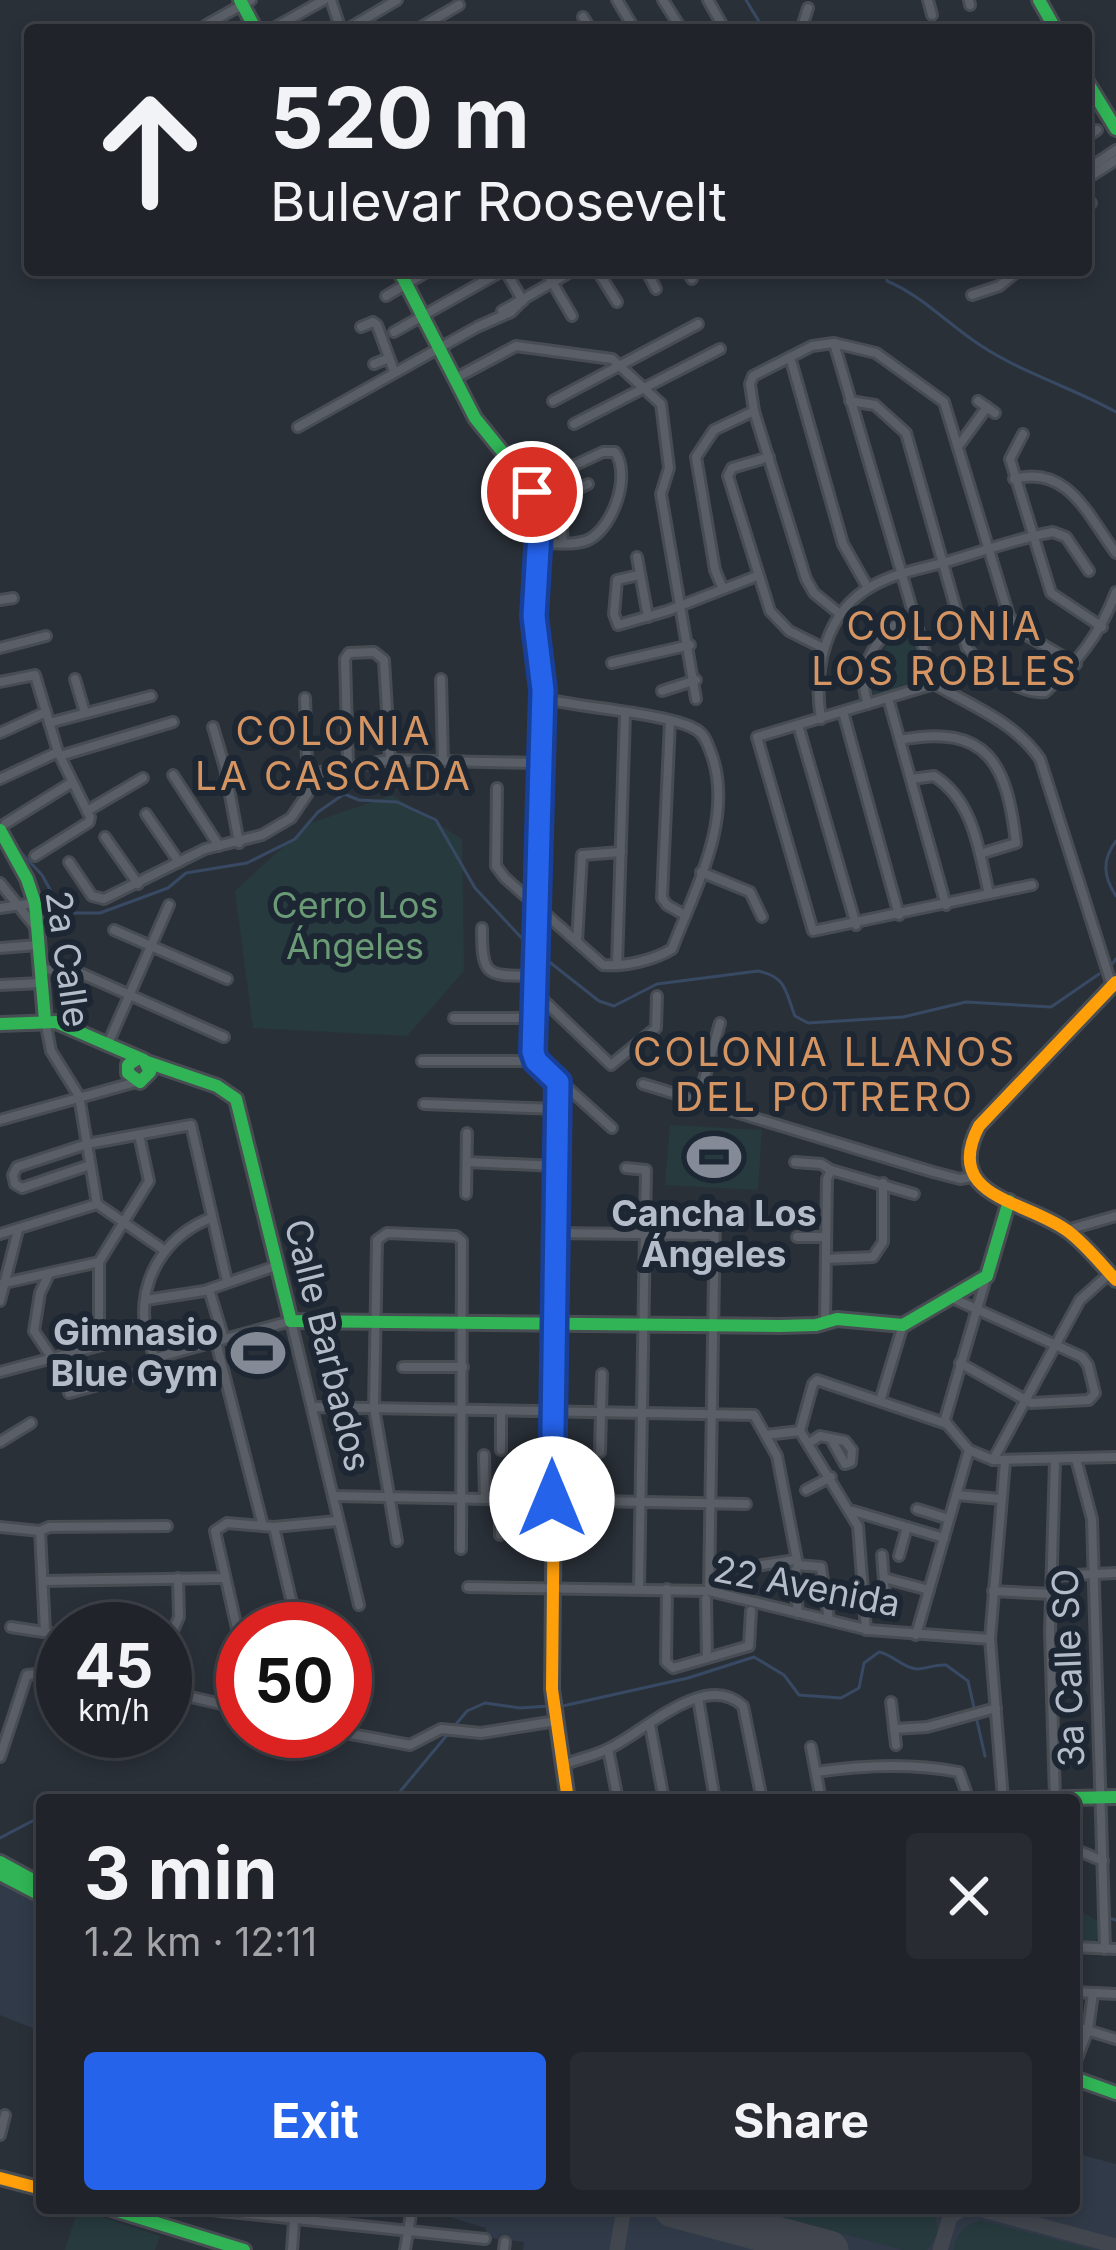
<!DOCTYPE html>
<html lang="en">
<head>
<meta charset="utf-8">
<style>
  body { margin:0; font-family:Inter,sans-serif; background:#282c32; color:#f1f3f6; height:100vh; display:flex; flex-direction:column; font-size:45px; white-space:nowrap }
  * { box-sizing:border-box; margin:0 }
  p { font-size:39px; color:#a2a4a8 }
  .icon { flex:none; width:66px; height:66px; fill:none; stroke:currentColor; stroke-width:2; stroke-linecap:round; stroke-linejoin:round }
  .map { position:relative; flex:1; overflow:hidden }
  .details { position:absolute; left:36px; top:1794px; width:1044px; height:420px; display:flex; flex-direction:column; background:#20242a; border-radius:12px; box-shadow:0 6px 18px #0003,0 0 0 3px #3d4147 }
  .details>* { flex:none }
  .top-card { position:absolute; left:24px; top:24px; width:1068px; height:252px; border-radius:12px; box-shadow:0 6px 18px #0003,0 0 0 3px #3d4147; background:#20242a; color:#f1f3f6; overflow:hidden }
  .speed { position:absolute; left:36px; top:1602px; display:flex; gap:24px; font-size:60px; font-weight:700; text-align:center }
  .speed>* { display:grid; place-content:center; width:156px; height:156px; border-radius:50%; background:#20242a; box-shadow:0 6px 18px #0003,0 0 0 3px #3d4147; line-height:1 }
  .speed small { font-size:30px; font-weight:400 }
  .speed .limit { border:18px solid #d22; background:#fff; color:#111 }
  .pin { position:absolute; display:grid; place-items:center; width:102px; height:102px; color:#fff; margin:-51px; border:6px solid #fff; border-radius:50%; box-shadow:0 3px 12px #0007 }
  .me { position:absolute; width:132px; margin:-66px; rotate:0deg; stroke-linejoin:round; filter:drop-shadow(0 0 9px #0008) }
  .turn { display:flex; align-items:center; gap:42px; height:252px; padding:0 48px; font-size:54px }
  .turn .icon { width:156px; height:156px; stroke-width:2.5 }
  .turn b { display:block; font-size:84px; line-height:102px }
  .round { display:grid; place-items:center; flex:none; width:126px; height:126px; border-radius:12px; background:#282c32 }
  .overview { display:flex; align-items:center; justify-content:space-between; height:204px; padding:0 48px }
  h1 { font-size:72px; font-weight:700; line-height:90px }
  .button { display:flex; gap:24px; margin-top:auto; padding:24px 48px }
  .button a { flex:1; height:138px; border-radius:12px; background:#2563eb; color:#fff; font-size:48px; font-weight:700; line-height:138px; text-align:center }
  .button a+a { background:#282c32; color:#f1f3f6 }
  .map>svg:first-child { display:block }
</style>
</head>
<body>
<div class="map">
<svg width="1116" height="2250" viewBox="0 0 1116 2250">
  <rect width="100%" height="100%" fill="#2a3038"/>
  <g fill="#313a48">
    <path d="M 0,1882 L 42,1905 L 42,2032 L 0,2015 Z"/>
    <path d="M 1075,2153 L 1116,2164 L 1116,2250 L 523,2250 L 524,2242 L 485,2237 L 486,2228 L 419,2208 L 1074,2208 Z"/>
  </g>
  <g fill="#273a3e">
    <path d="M 909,624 L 926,680 L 873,695 C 872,656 881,650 909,624 Z"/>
    <path d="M 392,795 L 462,839 L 464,971 L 407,1036 L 253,1028 L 235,891 L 308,824 Z"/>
    <path d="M 670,1125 L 762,1130 L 758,1190 L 665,1185 Z"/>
    <rect x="665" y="1209" width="47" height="21"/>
    <path d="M 1074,1908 L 1098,1921 L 1099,1936 L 1094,1943 L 1074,1942 Z"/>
    <path d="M 748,2208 L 928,2208 L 935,2217 L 938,2233 L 927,2250 L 903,2250 Z"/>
    <path d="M 78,2209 L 160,2236 L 155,2250 L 65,2250 Z"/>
    <path d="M 982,2220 L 984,2221 L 1093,2250 L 954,2250 C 954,2236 966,2223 982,2220 Z"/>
  </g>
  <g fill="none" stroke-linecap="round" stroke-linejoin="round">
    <g stroke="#384963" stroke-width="3">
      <path d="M 746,0 L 764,30"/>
      <path d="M 884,270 L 887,281 C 921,295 948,324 980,345 C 1022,373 1071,387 1116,412"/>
      <path d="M 1116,841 C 1102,860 1103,876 1116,896"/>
      <path d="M 12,843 L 42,875 L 63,913 L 100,913 L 168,888 L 186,873 L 247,863 L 295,839 L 318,812 L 344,794 L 359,800 L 397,802 L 436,820 L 475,888 L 530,947"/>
      <path d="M 538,953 L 599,1001 L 614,1006 L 657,984 L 758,971 C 787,977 785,991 795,1016 L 808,1023 L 903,1017 L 966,1002 L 1051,1007 L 1099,974"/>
      <path d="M 1112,964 L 1116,959"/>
      <path d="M 558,1707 L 688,1678 L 754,1657 L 784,1675 L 799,1695 L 841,1698 L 859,1688 L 864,1663 L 879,1652 C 894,1655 901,1667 916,1669 C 927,1669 935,1664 946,1665 L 968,1681 L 985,1756"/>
      <path d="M 393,1800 L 467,1711 L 485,1703 L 520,1708 L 549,1706"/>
      <path d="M 0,1838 L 42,1816"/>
      <path d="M 1108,1918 L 1116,1920"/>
    </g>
    <g stroke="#42464e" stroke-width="15">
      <path d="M 976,2208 L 1116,2246"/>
      <path d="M 617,2250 L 624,2208"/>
      <path d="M 940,2250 L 950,2217 L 964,2208"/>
    </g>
    <path stroke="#42464e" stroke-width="39" d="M 673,2208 L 829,2250"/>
    <defs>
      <g id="street">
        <path d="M 331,0 L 341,30"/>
        <path d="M 617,0 L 635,30"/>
        <path d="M 663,0 L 682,30"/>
        <path d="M 708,0 L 725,30"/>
        <path d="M 928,0 L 932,15"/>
        <path d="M 969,0 L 970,5"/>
        <path d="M 583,17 L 591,30"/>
        <path d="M 206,25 L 251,0"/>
        <path d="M 270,30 L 324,0"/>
        <path d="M 346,30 L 397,0"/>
        <path d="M 416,30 L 459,5"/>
        <path d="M 801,30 L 808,8"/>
        <path d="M 1086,137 L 1097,130"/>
        <path d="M 1086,170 L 1116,150"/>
        <path d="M 1086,179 L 1116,160"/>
        <path d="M 1086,208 L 1091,203"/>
        <path d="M 505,270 L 523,301"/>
        <path d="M 545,270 L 572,316"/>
        <path d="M 597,270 L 617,302"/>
        <path d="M 646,270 L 656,289"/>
        <path d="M 687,270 L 692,279"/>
        <path d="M 972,295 L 999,286 L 1019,270"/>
        <path d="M 386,296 L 430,270"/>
        <path d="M 502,311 L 574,270"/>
        <path d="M 361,327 L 373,322 L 377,325 L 394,371"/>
        <path d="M 394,332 L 504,270"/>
        <path d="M 834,343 L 934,684"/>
        <path d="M 790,357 L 843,544 L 868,588"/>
        <path d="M 374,364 L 389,358"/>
        <path d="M 456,378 L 516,346 L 612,359 L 661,404 L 669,468 L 661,494 L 696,699"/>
        <path d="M 553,401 L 698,324"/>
        <path d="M 850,401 L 875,405 L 906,433 L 967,648 C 981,667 1021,695 1045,692 C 1078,662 1100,634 1116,592"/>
        <path d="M 978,401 L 995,413"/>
        <path d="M 574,424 L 720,349"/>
        <path d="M 298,427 L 477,327 L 511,312 L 520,303"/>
        <path d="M 1023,434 L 1010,459 L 1051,593 L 1102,627"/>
        <path d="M 960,444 L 987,407"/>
        <path d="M 769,457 L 732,468 L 728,476 L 770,611 L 789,631 L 823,648"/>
        <path d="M 1014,479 C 1068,464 1088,516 1116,553"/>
        <path d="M 561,497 L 588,484"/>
        <path d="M 540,543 C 555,543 577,546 590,539 C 614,525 631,475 615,452 L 603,452 L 558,473 L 563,543"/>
        <path d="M 637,557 L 648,617"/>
        <path d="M 639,575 L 617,580 L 614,614 L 618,625 L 667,611 L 757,576"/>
        <path d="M 723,589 L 715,570 L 696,457 L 714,430 L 754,411"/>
        <path d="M 0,600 L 13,598"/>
        <path d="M 840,614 L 814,593 L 806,579 L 754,411 L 750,384 L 753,376 L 812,346 L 834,343 L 876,353 L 944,402 L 1009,616 L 1021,632 L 1076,664"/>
        <path d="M 0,648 L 46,636"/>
        <path d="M 612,663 L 690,645"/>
        <path d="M 75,679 L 85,713"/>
        <path d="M 441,679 L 443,761"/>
        <path d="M 0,682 L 35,675 L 58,752 L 90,817 L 89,822 L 35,856"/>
        <path d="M 934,684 L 757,737 L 813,931 L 1032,885"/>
        <path d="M 934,684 C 972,706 1015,722 1040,759 L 1112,986"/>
        <path d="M 662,691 L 696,680"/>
        <path d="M 888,698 L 946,905"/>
        <path d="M 868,704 C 854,666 879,631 912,615"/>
        <path d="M 843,712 L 899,915"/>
        <path d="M 821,719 C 813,670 825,612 872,586 C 897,572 926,568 953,560 C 986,550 1019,538 1053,532 L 1066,537 L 1089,571"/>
        <path d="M 670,721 L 662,898 L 667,905 L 685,915"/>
        <path d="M 49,723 L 151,696"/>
        <path d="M 798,725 L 856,925"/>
        <path d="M 213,727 L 225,768 L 239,843"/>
        <path d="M 0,733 L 46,712"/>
        <path d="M 900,740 C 989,723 1007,765 1016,843 L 980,854"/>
        <path d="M 60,756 L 173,722"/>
        <path d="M 348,765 L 345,659 L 349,653 L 374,652 L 384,660 L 390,760"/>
        <path d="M 309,774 L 390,760 L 539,763"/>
        <path d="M 173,775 L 219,846"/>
        <path d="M 0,779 L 58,752"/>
        <path d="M 912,779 L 934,776 C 974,801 979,851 989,894"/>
        <path d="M 497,788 L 496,866 L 505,878 L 603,965 C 625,967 654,960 672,949 C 695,889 735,817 711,753 C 708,745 705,735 697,730 C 670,713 579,708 542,698"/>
        <path d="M 87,811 L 143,778"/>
        <path d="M 146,814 L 179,862"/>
        <path d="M 5,824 L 71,783"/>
        <path d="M 105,837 L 138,884"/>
        <path d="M 69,862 L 92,896 L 104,899 L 205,849 L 262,835 L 291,818 L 308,793 L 305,698"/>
        <path d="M 701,872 L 750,892 L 762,917"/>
        <path d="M 0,883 L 37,929"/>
        <path d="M 0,908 L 35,903"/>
        <path d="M 482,928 C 482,979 487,975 535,976"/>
        <path d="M 114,930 L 227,979"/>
        <path d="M 577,942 L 582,855 L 621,852"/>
        <path d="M 0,948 L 38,945"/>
        <path d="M 617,965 L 625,715"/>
        <path d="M 41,969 L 78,972 L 224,1037"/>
        <path d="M 0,985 L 41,983"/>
        <path d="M 534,991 L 611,1065 L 656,1028 L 657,996"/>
        <path d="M 454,1018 L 533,1018"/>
        <path d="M 45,1020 L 51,1051 L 79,1096 L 97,1204"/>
        <path d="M 107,1046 L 169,905"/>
        <path d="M 422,1061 L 536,1061"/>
        <path d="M 559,1080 L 612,1128"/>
        <path d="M 643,1084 L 933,1172 L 960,1179 L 972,1177"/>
        <path d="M 698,1101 L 720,1023"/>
        <path d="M 424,1104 L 558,1109"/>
        <path d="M 0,1120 L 136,1082"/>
        <path d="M 467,1162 L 556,1166"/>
        <path d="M 795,1162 L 821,1164 L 831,1170 L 914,1194"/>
        <path d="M 90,1165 L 22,1188 L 15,1184 L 13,1175 L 17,1167 L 87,1144 L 191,1125 L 227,1281"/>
        <path d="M 626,1168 L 646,1170 L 639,1588"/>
        <path d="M 466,1194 L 467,1133"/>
        <path d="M 97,1204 L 164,1250"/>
        <path d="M 1067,1230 L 1116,1216"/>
        <path d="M 555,1233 L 714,1235"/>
        <path d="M 0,1234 L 97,1204"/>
        <path d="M 797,1237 L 826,1237"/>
        <path d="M 826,1259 L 873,1257 L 883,1242 L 883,1183"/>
        <path d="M 48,1276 L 40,1293 L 34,1331 L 52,1358"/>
        <path d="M 0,1284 L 99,1262"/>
        <path d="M 210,1293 L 224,1339"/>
        <path d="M 952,1298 L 1082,1357 L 1088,1365 L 1095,1393 L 1089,1400 L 1031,1403 L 960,1363"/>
        <path d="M 146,1300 L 204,1291 L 276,1266"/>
        <path d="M 0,1301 L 18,1230"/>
        <path d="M 825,1323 L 827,1179 L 831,1170"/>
        <path d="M 216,1342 L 263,1526"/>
        <path d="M 99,1345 L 99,1262 L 149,1181 L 139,1135"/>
        <path d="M 155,1358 L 291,1321 L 359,1605"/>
        <path d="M 403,1367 L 463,1367"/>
        <path d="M 0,1372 L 147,1333"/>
        <path d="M 69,1393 L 156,1369 C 154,1350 144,1332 144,1313 C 144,1268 172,1233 211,1218"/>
        <path d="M 880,1401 L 903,1325"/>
        <path d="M 312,1407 L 754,1415 L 777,1456 L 798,1565 L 794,1574 L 798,1613"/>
        <path d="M 947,1424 L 945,1419 L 986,1278"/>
        <path d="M 800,1431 L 858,1526 L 866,1630"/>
        <path d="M 766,1435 L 800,1431 L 813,1384 L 817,1380 L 947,1424 L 969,1450 L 993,1460 L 1116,1457"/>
        <path d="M 831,1439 L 845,1464"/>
        <path d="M 0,1442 L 31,1423"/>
        <path d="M 809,1443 L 820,1436 L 845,1441 L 852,1450 L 851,1462 L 845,1464"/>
        <path d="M 501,1450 L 501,1411"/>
        <path d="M 600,1452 L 602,1374"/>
        <path d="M 484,1455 L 485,1499"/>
        <path d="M 1076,1459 L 1092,1519 L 1105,1949"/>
        <path d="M 993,1460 L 1080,1300 L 1110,1273"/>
        <path d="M 806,1490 L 831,1477"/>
        <path d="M 957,1495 L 1001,1499"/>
        <path d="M 335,1496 L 746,1504"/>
        <path d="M 500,1499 L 500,1535"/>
        <path d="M 917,1509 L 949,1519"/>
        <path d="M 853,1511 L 944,1538"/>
        <path d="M 0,1527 L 40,1531 L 49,1527 L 167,1526"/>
        <path d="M 274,1527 L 298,1629"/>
        <path d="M 40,1531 L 45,1631"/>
        <path d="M 397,1541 L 374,1408 L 377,1240 L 387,1233 L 456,1236 L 462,1241 L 461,1549"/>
        <path d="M 882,1555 L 885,1594"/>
        <path d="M 899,1556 L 907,1527"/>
        <path d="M 762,1565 L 795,1560"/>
        <path d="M 798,1565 L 821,1567 L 829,1620"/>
        <path d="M 1053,1576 L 1116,1573"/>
        <path d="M 884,1578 L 929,1590"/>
        <path d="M 43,1581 L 223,1578"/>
        <path d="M 468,1587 L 709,1591 L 869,1630 L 990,1639"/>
        <path d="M 667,1589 L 666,1662 L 673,1668 L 749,1646 L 751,1611"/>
        <path d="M 709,1591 L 715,1212"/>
        <path d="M 993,1591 L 1051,1594"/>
        <path d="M 706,1599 L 707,1658"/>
        <path d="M 11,1627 L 63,1635"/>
        <path d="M 916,1635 L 969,1450"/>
        <path d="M 165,1649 L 179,1617 L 178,1578"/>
        <path d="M 243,1655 L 215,1531 L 227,1523 L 274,1527 L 337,1521"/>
        <path d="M 165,1691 L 243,1709"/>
        <path d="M 698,1698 L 715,1800"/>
        <path d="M 891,1702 L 896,1745"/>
        <path d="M 650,1725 L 664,1800"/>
        <path d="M 894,1729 L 927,1727 L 996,1708"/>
        <path d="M 335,1731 L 410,1745 L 441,1729 L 481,1733 L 556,1721"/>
        <path d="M 811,1747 L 821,1800"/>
        <path d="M 608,1749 L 618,1800"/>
        <path d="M 0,1757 L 27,1675 L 63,1671"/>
        <path d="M 563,1765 C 578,1759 594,1756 608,1749 C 645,1732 705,1670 743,1706 L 762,1800"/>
        <path d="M 816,1772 C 863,1765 913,1763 959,1772 L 969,1800"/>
        <path d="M 1055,1798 L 1050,1631 L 1055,1460"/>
        <path d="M 1003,1799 L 990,1639 L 1005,1462"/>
        <path d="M 1074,1849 L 1103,1861"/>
        <path d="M 1074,1947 L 1116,1949"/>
        <path d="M 1074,1992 L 1116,1994"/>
        <path d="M 1074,2026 L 1116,2039"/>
        <path d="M 1074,2066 L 1088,2030 L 1093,1993"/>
        <path d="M 0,2135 L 5,2115"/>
        <path d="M 211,2210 L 485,2239"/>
        <path d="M 292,2250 L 295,2208"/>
        <path d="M 405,2250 L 412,2208"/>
        <path d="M 504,2250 L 505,2242"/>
      </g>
      <g id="fast">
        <path d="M 240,0 L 256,30"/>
        <path d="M 1039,0 L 1056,30"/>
        <path d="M 1086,80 L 1116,129"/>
        <path d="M 399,270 L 475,418 L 526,481 L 540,516 L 534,616 L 543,690 L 533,1043"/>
        <path d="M 0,830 L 27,879 L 35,903 L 45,1020"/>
        <path d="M 0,1024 L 56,1022 L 144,1060 L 150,1072 L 140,1082 L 128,1073 L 128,1065 L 137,1059"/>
        <path d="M 147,1062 L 217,1086 L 236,1099 L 291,1321 L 779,1326 L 816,1325 L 837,1319 L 903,1325 L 987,1276 L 1009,1201"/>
        <path d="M 982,1800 L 1116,1797"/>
        <path d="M 0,1862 L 42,1885"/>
        <path d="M 0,1874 L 42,1896"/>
        <path d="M 1074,2078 L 1116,2093"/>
        <path d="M 108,2208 L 244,2250"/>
      </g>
      <g id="slow">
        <path d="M 1116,982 L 979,1126 C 941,1199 1028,1200 1069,1232 C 1086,1245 1101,1264 1116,1280"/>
        <path d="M 533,1043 L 536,1061 L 558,1082 L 552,1689 L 568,1800"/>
        <path d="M 0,2178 L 42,2189"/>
      </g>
    </defs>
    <use href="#street" stroke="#484c53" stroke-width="14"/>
    <use href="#fast" stroke="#484c53" stroke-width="18"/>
    <use href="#slow" stroke="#484c53" stroke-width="18"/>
    <use href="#street" stroke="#5a5e66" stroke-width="8"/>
    <use href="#fast" stroke="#30b455" stroke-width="12"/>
    <use href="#slow" stroke="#ff9f0a" stroke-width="12"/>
  </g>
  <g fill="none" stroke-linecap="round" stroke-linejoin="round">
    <defs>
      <path id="route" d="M 532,492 L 540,516 L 534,616 L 543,690 L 533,1052 L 536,1061 L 558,1082 L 552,1499"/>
    </defs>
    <use href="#route" stroke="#184099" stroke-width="30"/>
    <use href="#route" stroke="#2563eb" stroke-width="21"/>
  </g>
  <defs>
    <symbol id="stadium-bare" viewBox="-9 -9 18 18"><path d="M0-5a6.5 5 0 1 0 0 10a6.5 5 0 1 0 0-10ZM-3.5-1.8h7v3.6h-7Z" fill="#848b96" stroke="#1d2633" stroke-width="2.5" paint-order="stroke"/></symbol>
  </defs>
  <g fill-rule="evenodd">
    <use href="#stadium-bare" x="676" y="1119" width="76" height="76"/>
    <use href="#stadium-bare" x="220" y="1315" width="76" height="76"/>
  </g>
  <g text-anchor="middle" stroke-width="12" stroke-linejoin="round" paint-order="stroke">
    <g font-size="36" fill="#6b9a76" stroke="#1d2633">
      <text x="355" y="918">Cerro Los<tspan x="355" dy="41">Ángeles</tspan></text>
    </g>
    <g font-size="36" fill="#b4bcc9" stroke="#1d2633">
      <text transform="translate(68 959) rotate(82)" y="13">2a Calle</text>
      <text transform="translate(328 1345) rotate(76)" y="13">Calle Barbados</text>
      <text transform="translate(807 1586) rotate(11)" y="13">22 Avenida</text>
      <text transform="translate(1068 1668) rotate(-92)" y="13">3a Calle SO</text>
    </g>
    <g font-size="36" font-weight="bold" fill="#b4bcc9" stroke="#1d2633">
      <text x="714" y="1226">Cancha Los<tspan x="714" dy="41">Ángeles</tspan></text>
      <text x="218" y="1345" text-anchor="end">Gimnasio<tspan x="218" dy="41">Blue Gym</tspan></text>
    </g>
    <g font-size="39" letter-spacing="3" fill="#d59563" stroke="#1d2633">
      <text x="945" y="640">COLONIA<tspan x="945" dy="45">LOS ROBLES</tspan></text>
      <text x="334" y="745">COLONIA<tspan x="334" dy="45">LA CASCADA</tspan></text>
      <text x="825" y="1066">COLONIA LLANOS<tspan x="825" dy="45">DEL POTRERO</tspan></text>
    </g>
  </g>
</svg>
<div class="speed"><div>45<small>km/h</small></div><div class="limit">50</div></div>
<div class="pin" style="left:532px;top:492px;background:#d93025"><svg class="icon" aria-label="arrive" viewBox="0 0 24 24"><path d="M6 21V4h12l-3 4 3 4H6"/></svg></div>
<svg class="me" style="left:552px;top:1499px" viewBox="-20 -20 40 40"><circle r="19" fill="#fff"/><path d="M0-13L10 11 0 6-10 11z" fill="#2563eb"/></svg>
<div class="top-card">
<div class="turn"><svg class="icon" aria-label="ahead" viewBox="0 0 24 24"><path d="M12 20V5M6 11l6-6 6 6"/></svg><div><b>520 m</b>Bulevar Roosevelt</div></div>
</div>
<section class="details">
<div class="overview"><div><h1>3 min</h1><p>1.2 km · 12:11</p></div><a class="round"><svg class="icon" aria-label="close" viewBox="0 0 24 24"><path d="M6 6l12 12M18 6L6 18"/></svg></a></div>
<div class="button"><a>Exit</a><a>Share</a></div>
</section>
</div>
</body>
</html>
